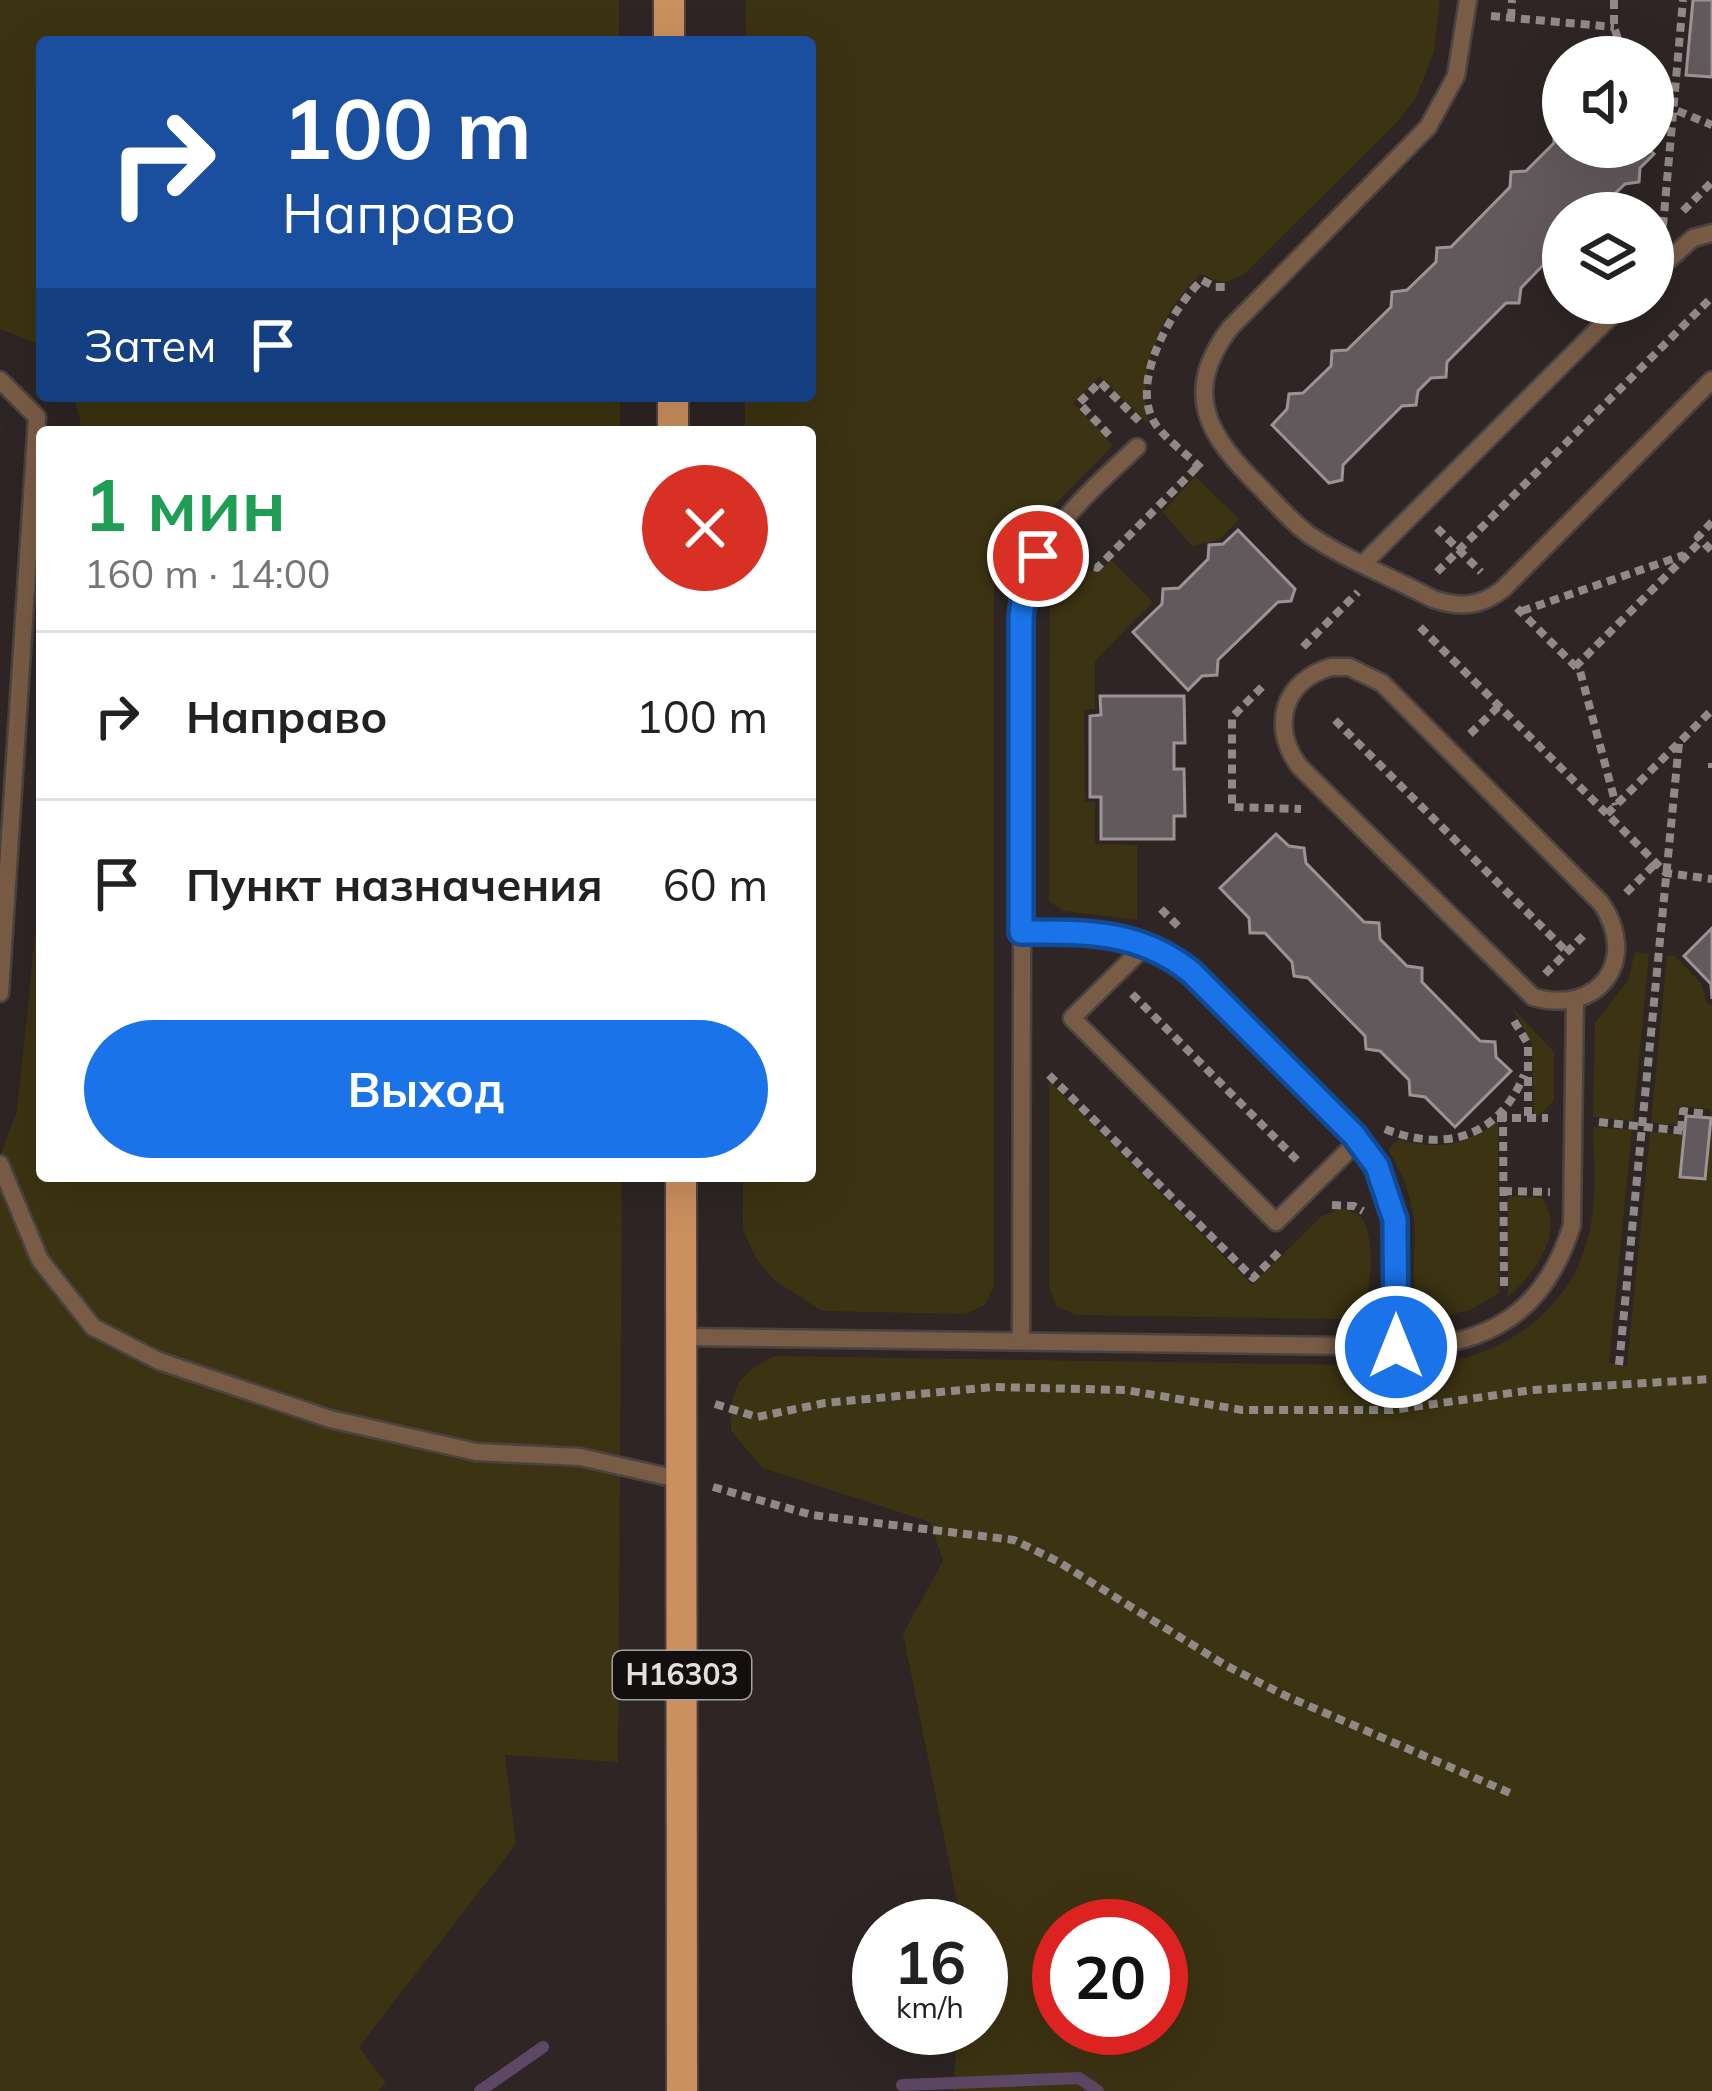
<!DOCTYPE html>
<html lang="ru">
<head>
<meta charset="utf-8">
<style>
  body { margin:0; font-family:Mulish,sans-serif; background:#f6f6f6; color:#222; height:100vh; display:flex; flex-direction:column; font-size:45px; white-space:nowrap }
  * { box-sizing:border-box; margin:0 }
  p { font-size:39px; color:#767676 }
  .icon { flex:none; width:66px; height:66px; fill:none; stroke:currentColor; stroke-width:2; stroke-linecap:round; stroke-linejoin:round }
  .map { position:relative; flex:1; overflow:hidden }
  .side { position:absolute; left:36px; top:426px; width:780px; height:756px; display:flex; flex-direction:column; background:#fff; border-radius:12px; box-shadow:0 12px 48px #0002 }
  .side>* { flex:none }
  .banner { position:absolute; left:36px; top:36px; width:780px; height:366px; border-radius:12px; box-shadow:0 12px 48px #0002; background:#1a4fa0; color:#fff; overflow:hidden }
  .controls { position:absolute; left:1542px; top:36px; display:grid; gap:24px }
  .controls a { display:grid; place-items:center; width:132px; height:132px; border-radius:50%; background:#fff; box-shadow:0 12px 48px #0002; font-size:60px }
  .speed { position:absolute; left:852px; top:1899px; display:flex; gap:24px; font-size:60px; font-weight:700; text-align:center }
  .speed>* { display:grid; place-content:center; width:156px; height:156px; border-radius:50%; background:#fff; box-shadow:0 12px 48px #0002; line-height:1 }
  .speed small { font-size:30px; font-weight:400 }
  .speed .limit { border:18px solid #d22; background:#fff; color:#111 }
  .pin { position:absolute; display:grid; place-items:center; width:102px; height:102px; color:#fff; margin:-51px; border:6px solid #fff; border-radius:50%; box-shadow:0 3px 12px #0007 }
  .me { position:absolute; width:132px; margin:-66px; rotate:0deg; stroke-linejoin:round; filter:drop-shadow(0 0 9px #0008) }
  .turn { display:flex; align-items:center; gap:42px; height:252px; padding:0 48px; font-size:54px }
  .turn .icon { width:156px; height:156px; stroke-width:2.5 }
  .turn b { display:block; font-size:84px; line-height:102px }
  .then { display:flex; align-items:center; height:114px; padding:0 48px; background:#0003; gap:24px; font-size:45px }
  .round { display:grid; place-items:center; flex:none; width:126px; height:126px; border-radius:63px; background:#f6f6f6 }
  .headline { display:flex; align-items:center; justify-content:space-between; height:204px; padding:0 48px }
  h1 { font-size:72px; font-weight:700; line-height:90px; color:#1e9e55 }
  .action { display:flex; gap:24px; margin-top:auto; padding:24px 48px }
  .action a { flex:1; height:138px; border-radius:72px; background:#1a73e8; color:#fff; font-size:48px; font-weight:700; line-height:138px; text-align:center }
  ul { padding:0; list-style:none }
  li { display:flex; align-items:center; gap:36px; height:168px; padding:0 48px; border-top:3px solid #e0e0e0 }
  li div { flex:1 }
  li b { display:block; font-size:45px }
  li em { font-style:normal }
  .map>svg:first-child { display:block }
</style>
</head>
<body>
<div class="map">
<svg width="1712" height="2091" viewBox="0 0 1712 2091">
  <rect width="100%" height="100%" fill="#2e2524"/>
  <g fill="#3c3312" fill-rule="evenodd">
    <path d="M 0,0 L 619,0 L 619,42 L 42,42 L 42,345 L 0,329 Z"/>
    <path d="M 746,0 L 1440,0 L 1434,51 L 1416,98 L 1396,123 L 1243,275 L 1223,283 L 1201,274 C 1158,316 1140,363 1148,424 L 1100,376 L 1073,403 L 1113,445 L 1037,523 L 1015,562 L 994,562 L 994,1286 L 985,1305 L 965,1314 L 822,1311 L 774,1280 L 755,1257 L 743,1229 L 743,1176 L 810,1176 L 810,432 L 745,432 L 745,396 L 810,396 L 810,42 L 746,42 Z"/>
    <path d="M 74,396 L 620,396 L 620,432 L 83,432 Z"/>
    <path d="M 1195,476 L 1239,519 L 1219,540 L 1192,546 L 1163,512 Z"/>
    <path d="M 1111,560 L 1153,602 L 1095,661 L 1095,709 L 1084,710 L 1085,802 L 1095,802 L 1095,844 L 1137,845 L 1137,920 L 1063,911 L 1049,901 L 1050,609 L 1062,576 L 1081,568 L 1098,573 Z"/>
    <path d="M 42,869 L 42,1176 L 622,1176 L 618,1762 L 505,1755 L 516,1844 L 359,2047 L 386,2083 L 379,2091 L 0,2091 L 0,1157 L 17,1110 Z"/>
    <path d="M 1635,952 L 1649,954 L 1633,1121 L 1593,1117 L 1595,1023 L 1628,980 Z"/>
    <path d="M 1667,956 L 1675,956 L 1702,984 L 1707,1004 L 1712,1005 L 1712,2091 L 953,2091 L 958,2028 L 981,2028 L 981,1926 L 962,1926 L 903,1634 L 943,1561 L 930,1522 L 763,1468 L 731,1431 C 731,1387 735,1376 775,1356 L 1423,1366 C 1502,1358 1573,1312 1590,1229 C 1597,1196 1594,1160 1593,1127 L 1632,1130 L 1609,1363 L 1627,1366 L 1650,1132 L 1684,1135 L 1680,1176 L 1705,1178 L 1711,1109 L 1679,1106 L 1677,1125 L 1651,1123 ZM 1059,1926 L 1161,1926 L 1161,2028 L 1059,2028 Z"/>
    <path d="M 1511,1006 L 1554,1052 L 1554,1100 L 1534,1120 L 1532,1043 Z"/>
    <path d="M 1049,1081 L 1252,1285 L 1322,1216 L 1342,1208 L 1361,1216 C 1375,1237 1374,1289 1360,1311 L 1340,1319 L 1076,1315 L 1057,1307 L 1049,1287 Z"/>
    <path d="M 1498,1121 L 1499,1293 L 1470,1310 L 1433,1319 C 1403,1296 1418,1253 1414,1221 C 1411,1195 1402,1172 1388,1150 L 1399,1139 C 1434,1152 1469,1144 1498,1121 Z"/>
    <path d="M 1508,1196 L 1542,1198 C 1566,1231 1535,1274 1508,1297 Z"/>
  </g>
  <g fill="none" stroke-linecap="round" stroke-linejoin="round">
    <g stroke="#5e4765" stroke-width="12">
      <path d="M 902,2085 L 1079,2078 L 1098,2091"/>
      <path d="M 480,2091 L 543,2047"/>
    </g>
  </g>
  <g fill="#62595c" stroke="#9d9397" stroke-width="3">
    <path d="M 1693,0 L 1712,0 L 1712,77 L 1686,75 Z"/>
    <path d="M 1563,127 L 1563,147 L 1647,147 L 1654,154 L 1640,168 L 1639,182 L 1625,184 L 1595,213 L 1563,213 L 1563,258 L 1549,259 L 1521,288 L 1519,303 L 1506,303 L 1447,362 L 1446,377 L 1431,378 L 1418,391 L 1416,405 L 1402,406 L 1343,465 L 1342,480 L 1329,483 L 1272,425 L 1287,409 L 1289,394 L 1303,393 L 1331,366 L 1332,351 L 1347,350 L 1391,307 L 1392,292 L 1407,290 L 1436,262 L 1437,248 L 1451,247 L 1510,187 L 1511,172 L 1526,171 L 1554,143 L 1554,129 Z"/>
    <path d="M 1238,530 L 1295,589 L 1291,601 L 1278,602 L 1218,660 L 1217,675 L 1202,676 L 1188,690 L 1133,632 L 1162,604 L 1163,589 L 1179,588 L 1208,559 L 1209,545 L 1223,544 Z"/>
    <path d="M 1100,696 L 1184,696 L 1185,743 L 1174,743 L 1174,769 L 1184,769 L 1185,816 L 1174,816 L 1174,839 L 1101,839 L 1101,797 L 1090,797 L 1090,716 L 1101,715 Z"/>
    <path d="M 1276,834 L 1289,846 L 1304,848 L 1306,863 L 1364,922 L 1379,923 L 1380,939 L 1407,966 L 1422,968 L 1422,982 L 1480,1041 L 1495,1042 L 1496,1057 L 1511,1071 L 1455,1127 L 1425,1097 L 1410,1095 L 1409,1080 L 1380,1051 L 1366,1049 L 1365,1036 L 1308,978 L 1294,976 L 1292,962 L 1265,933 L 1250,933 L 1249,918 L 1220,888 Z"/>
    <path d="M 1712,928 L 1712,999 L 1711,984 L 1684,956 Z"/>
    <path d="M 1686,1116 L 1711,1118 L 1705,1179 L 1680,1177 Z"/>
  </g>
  <g fill="none" stroke-linecap="round" stroke-linejoin="round">
    <defs>
      <g id="lane">
        <path d="M 1468,0 L 1456,76 L 1428,127 L 1230,328 C 1180,394 1209,437 1261,488 C 1276,504 1291,521 1308,534 C 1346,560 1392,577 1433,599 C 1460,608 1480,607 1503,589 L 1712,380"/>
        <path d="M 1653,274 L 1693,238 L 1712,233"/>
        <path d="M 0,380 L 37,417 L 0,993"/>
        <path d="M 1363,564 L 1624,303"/>
        <path d="M 1331,667 L 1349,667 L 1382,683 L 1601,903 C 1640,960 1599,1016 1533,997 L 1299,766 C 1270,726 1283,681 1331,667 Z"/>
        <path d="M 1021,932 C 1088,932 1135,928 1191,972 L 1354,1135 L 1377,1166 L 1395,1220 L 1395,1347"/>
        <path d="M 1147,944 L 1072,1018 L 1276,1222 L 1359,1140"/>
        <path d="M 0,1164 L 40,1260 L 93,1327 L 159,1361 L 330,1419 L 476,1452 L 580,1457 L 682,1480"/>
        <path d="M 682,1337 L 1422,1347 C 1502,1339 1548,1302 1572,1225 L 1575,1000"/>
        <path d="M 1021,1341 L 1023,605 C 1034,538 1089,492 1137,447"/>
      </g>
      <g id="primary">
        <path d="M 669,0 L 669,42"/>
        <path d="M 673,396 L 673,432"/>
        <path d="M 681,1176 L 682,2091"/>
      </g>
    </defs>
    <use href="#lane" stroke="#4b4342" stroke-width="21"/>
    <use href="#primary" stroke="#4b4342" stroke-width="34"/>
    <g stroke="#908988" stroke-width="8" stroke-dasharray="9 6" stroke-linecap="butt">
      <path d="M 1614,0 L 1614,27 L 1624,57"/>
      <path d="M 1491,16 L 1614,27"/>
      <path d="M 1511,18 L 1512,0"/>
      <path d="M 1653,94 L 1673,109 L 1712,125"/>
      <path d="M 1683,211 L 1712,182"/>
      <path d="M 1663,226 L 1683,0"/>
      <path d="M 1109,435 L 1079,403 L 1100,382 L 1139,421"/>
      <path d="M 1201,468 C 1187,454 1162,437 1153,420 C 1131,378 1173,308 1202,280 L 1215,287 L 1230,287"/>
      <path d="M 1712,522 L 1698,537 L 1712,551"/>
      <path d="M 1437,528 L 1481,572"/>
      <path d="M 1065,568 L 1082,564 L 1097,568 L 1198,466"/>
      <path d="M 1437,572 L 1712,297"/>
      <path d="M 1517,608 L 1580,671 L 1616,805"/>
      <path d="M 1522,611 L 1684,555"/>
      <path d="M 1420,627 L 1666,873 L 1712,879"/>
      <path d="M 1303,647 L 1358,592"/>
      <path d="M 1575,667 L 1701,541"/>
      <path d="M 1262,687 L 1232,717 L 1232,807 L 1301,809"/>
      <path d="M 1335,720 L 1567,952"/>
      <path d="M 1470,734 L 1499,706"/>
      <path d="M 1712,763 L 1712,768"/>
      <path d="M 1607,814 L 1712,710"/>
      <path d="M 1626,893 L 1656,863"/>
      <path d="M 1161,909 L 1181,929"/>
      <path d="M 1545,974 L 1585,934"/>
      <path d="M 1132,994 L 1299,1162"/>
      <path d="M 1514,1021 L 1528,1044 L 1528,1118"/>
      <path d="M 1049,1075 L 1253,1278 L 1281,1250"/>
      <path d="M 1503,1112 L 1504,1289"/>
      <path d="M 1497,1118 L 1548,1118"/>
      <path d="M 1599,1122 L 1684,1131"/>
      <path d="M 1385,1129 C 1445,1153 1499,1137 1524,1075"/>
      <path d="M 1681,1130 L 1683,1111 L 1707,1114"/>
      <path d="M 1503,1191 L 1550,1192"/>
      <path d="M 1332,1205 L 1354,1206 L 1363,1211"/>
      <path d="M 1619,1365 L 1679,743"/>
      <path d="M 715,1404 L 757,1417 L 825,1403 L 993,1387 L 1126,1390 L 1242,1410 L 1392,1410 L 1532,1390 L 1712,1379"/>
      <path d="M 713,1487 L 812,1515 L 1014,1540 L 1057,1561 L 1225,1665 L 1286,1696 L 1510,1793"/>
    </g>
    <use href="#lane" stroke="#795c45" stroke-width="16"/>
    <use href="#primary" stroke="#cc905e" stroke-width="30"/>
  </g>
  <g fill="none" stroke-linecap="round" stroke-linejoin="round">
    <defs>
      <path id="route" d="M 1038,556 L 1024,593 L 1021,618 L 1021,932 C 1085,932 1139,930 1191,972 L 1354,1135 L 1377,1166 L 1395,1220 L 1396,1347"/>
    </defs>
    <use href="#route" stroke="#114b97" stroke-width="30"/>
    <use href="#route" stroke="#1a73e8" stroke-width="21"/>
  </g>
  <g text-anchor="middle" stroke-width="12" stroke-linejoin="round" paint-order="stroke">
    <rect fill="#130f0e" stroke="#a6a1a0" stroke-width="3" x="613" y="1651" width="138" height="48" rx="9"/>
    <g font-size="30" font-weight="bold" fill="#e5dfde">
      <text x="682" y="1685">Н16303</text>
    </g>
  </g>
</svg>
<div class="controls">
<a><svg class="icon" aria-label="sound" viewBox="0 0 24 24"><path d="M4 9h4l5-4v14l-5-4H4zM17 9q2 3 0 6"/></svg></a>
<a><svg class="icon" aria-label="layers" viewBox="0 0 24 24"><path d="M12 4l9 5-9 5-9-5zM3 14l9 5 9-5"/></svg></a>
</div>
<div class="speed"><div>16<small>km/h</small></div><div class="limit">20</div></div>
<div class="pin" style="left:1038px;top:556px;background:#d93025"><svg class="icon" aria-label="arrive" viewBox="0 0 24 24"><path d="M6 21V4h12l-3 4 3 4H6"/></svg></div>
<svg class="me" style="left:1396px;top:1347px" viewBox="-20 -20 40 40"><circle r="17" fill="#1a73e8" stroke="#fff" stroke-width="3"/><path d="M0-11L8 9 0 5-8 9z" fill="#fff"/></svg>
<div class="banner">
<div class="turn"><svg class="icon" aria-label="right" viewBox="0 0 24 24"><path d="M7 20v-9h11M14 6l5 5-5 5"/></svg><div><b>100 m</b>Направо</div></div>
<div class="then">Затем<svg class="icon" aria-label="arrive" viewBox="0 0 24 24"><path d="M6 21V4h12l-3 4 3 4H6"/></svg></div>
</div>
<section class="side">
<div class="headline"><div><h1>1 мин</h1><p>160 m · 14:00</p></div><a class="round" style="background:#d93025;color:#fff"><svg class="icon" aria-label="close" viewBox="0 0 24 24"><path d="M6 6l12 12M18 6L6 18"/></svg></a></div>
<ul>
<li><svg class="icon" aria-label="right" viewBox="0 0 24 24"><path d="M7 20v-9h11M14 6l5 5-5 5"/></svg><div><b>Направо</b></div><em>100 m</em></li>
<li><svg class="icon" aria-label="arrive" viewBox="0 0 24 24"><path d="M6 21V4h12l-3 4 3 4H6"/></svg><div><b>Пункт назначения</b></div><em>60 m</em></li>
</ul>
<div class="action"><a>Выход</a></div>
</section>
</div>
</body>
</html>
